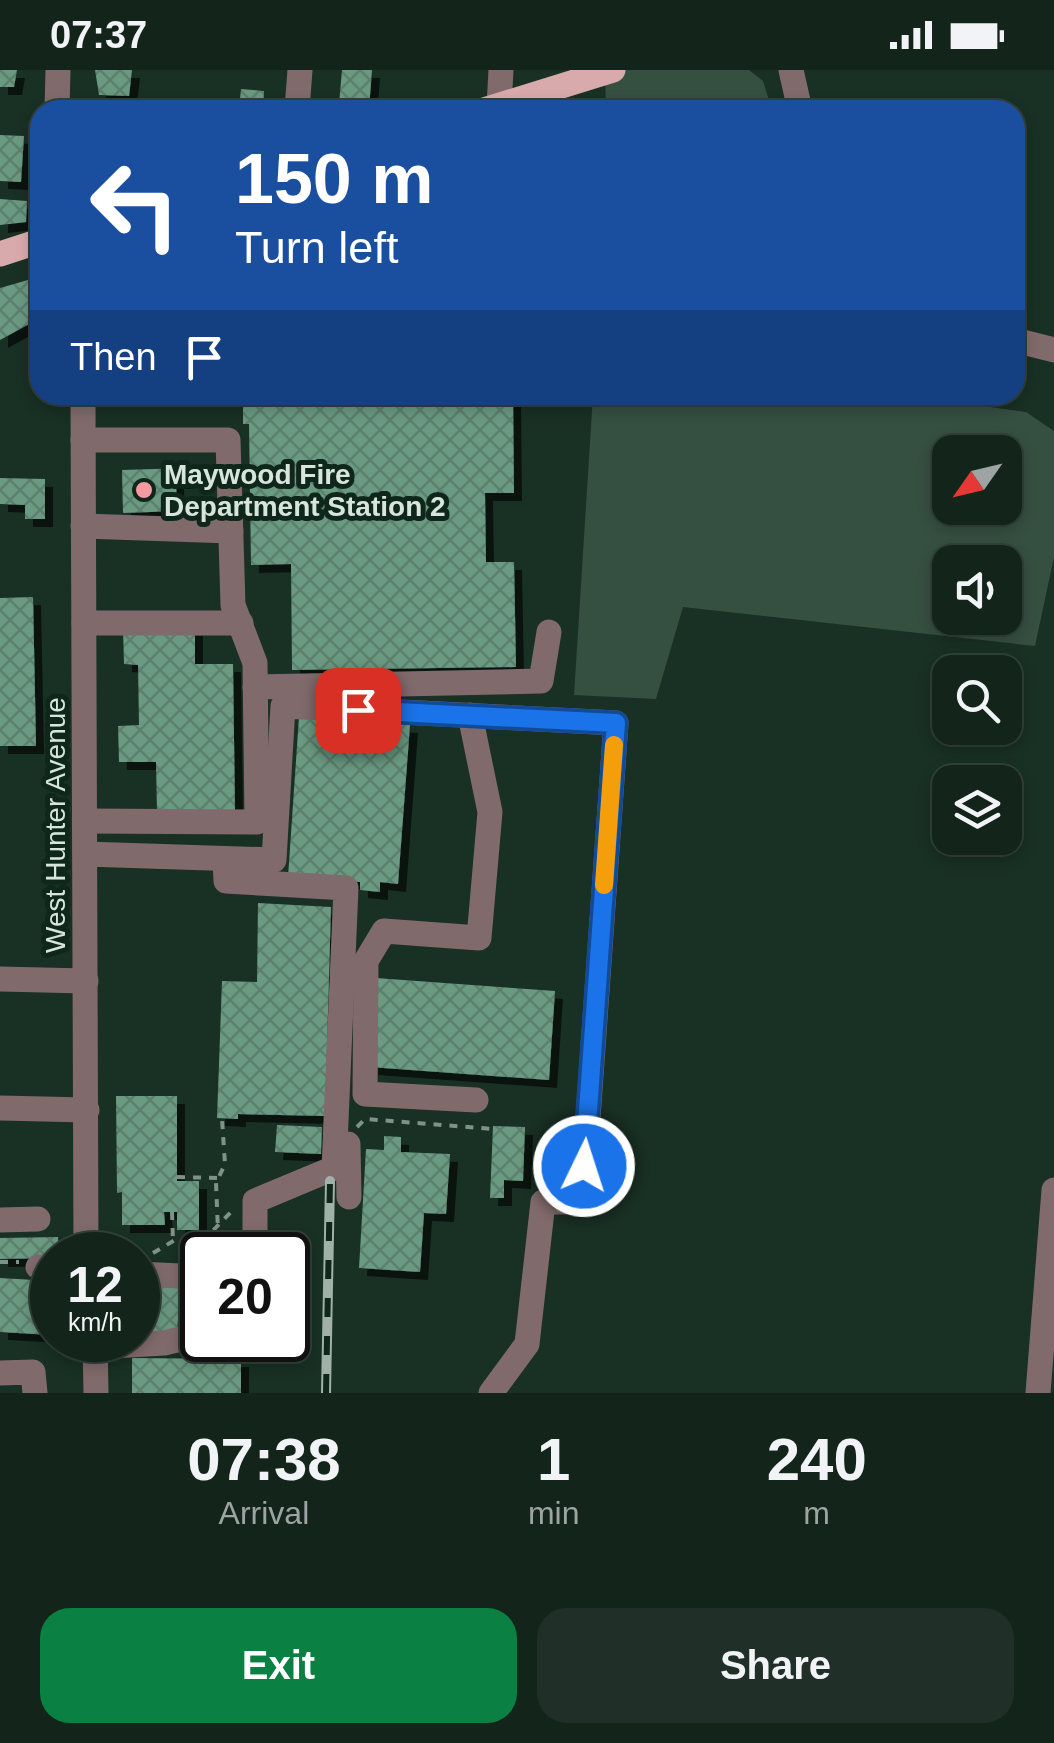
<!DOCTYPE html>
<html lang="en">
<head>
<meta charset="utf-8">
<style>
  body { margin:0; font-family:Arial,sans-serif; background:#203028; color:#f1f3f6; height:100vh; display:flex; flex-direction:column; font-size:38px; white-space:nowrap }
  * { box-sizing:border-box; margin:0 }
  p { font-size:32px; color:#9da4a3 }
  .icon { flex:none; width:55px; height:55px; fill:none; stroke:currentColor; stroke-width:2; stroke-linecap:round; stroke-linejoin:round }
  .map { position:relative; height:1323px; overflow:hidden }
  .sheet { display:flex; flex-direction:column; background:#13241b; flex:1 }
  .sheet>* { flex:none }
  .guide { position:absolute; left:30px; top:30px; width:995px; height:305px; border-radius:30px; box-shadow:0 5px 15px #0003,0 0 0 2px #32413a; background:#1a4fa0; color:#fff; overflow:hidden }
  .needle { width:65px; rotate:236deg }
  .tools { position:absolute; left:932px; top:365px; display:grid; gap:20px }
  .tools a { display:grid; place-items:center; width:90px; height:90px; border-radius:20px; background:#13241b; box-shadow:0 5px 15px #0003,0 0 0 2px #32413a; font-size:50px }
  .speed { position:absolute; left:30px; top:1162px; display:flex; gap:20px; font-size:50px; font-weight:700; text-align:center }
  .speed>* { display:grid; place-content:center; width:130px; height:130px; border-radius:50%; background:#13241b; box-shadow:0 5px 15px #0003,0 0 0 2px #32413a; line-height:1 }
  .speed small { font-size:25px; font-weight:400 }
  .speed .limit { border:5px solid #111; border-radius:15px; background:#fff; color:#111 }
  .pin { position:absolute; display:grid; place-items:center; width:85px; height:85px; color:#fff; margin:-42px; border-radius:20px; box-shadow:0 5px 15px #0006 }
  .me { position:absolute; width:110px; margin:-55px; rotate:4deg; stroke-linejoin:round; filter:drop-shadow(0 0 8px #0008) }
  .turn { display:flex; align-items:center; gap:35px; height:210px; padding:0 40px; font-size:45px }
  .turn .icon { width:130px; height:130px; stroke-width:2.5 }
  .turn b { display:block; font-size:70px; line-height:85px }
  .then { display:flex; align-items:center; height:95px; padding:0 40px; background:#0003; gap:20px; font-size:38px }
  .eta { display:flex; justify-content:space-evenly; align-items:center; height:170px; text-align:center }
  .eta b { font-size:60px; font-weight:800; line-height:70px }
  .primary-button { display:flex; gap:20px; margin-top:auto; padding:20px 40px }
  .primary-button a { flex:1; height:115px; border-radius:30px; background:#0b8043; color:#fff; font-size:40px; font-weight:800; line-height:115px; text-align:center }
  .primary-button a+a { background:#203028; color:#f1f3f6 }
  .status { display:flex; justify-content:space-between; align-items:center; height:70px; padding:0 50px; background:#13241b; direction:ltr }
  .status svg { height:28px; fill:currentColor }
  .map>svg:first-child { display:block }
</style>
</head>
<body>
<div class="status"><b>07:37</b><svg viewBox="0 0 49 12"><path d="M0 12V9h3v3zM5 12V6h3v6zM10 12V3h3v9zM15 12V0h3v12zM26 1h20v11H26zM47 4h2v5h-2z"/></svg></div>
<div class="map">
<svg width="1054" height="1323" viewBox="0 0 1054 1323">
  <defs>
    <pattern id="building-cross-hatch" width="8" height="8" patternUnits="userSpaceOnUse" patternTransform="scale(2.5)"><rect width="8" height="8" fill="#6a9a81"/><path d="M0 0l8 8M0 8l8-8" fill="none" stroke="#5d806e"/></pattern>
    <filter id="shadow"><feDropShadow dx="8" dy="8" stdDeviation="0" flood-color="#0009"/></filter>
  </defs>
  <rect width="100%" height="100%" fill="#193024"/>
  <g fill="#354f41" fill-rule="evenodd">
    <path d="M 613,0 L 749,0 L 763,11 L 772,40 L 606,40 L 605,2 Z"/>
    <path d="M 593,325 L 905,325 L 1026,342 L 1054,361 L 1054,487 L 1035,576 L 683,537 L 656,629 L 574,625 ZM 950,382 L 1005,382 L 1005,438 L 950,438 ZM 950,492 L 1005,492 L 1005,548 L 950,548 Z"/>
  </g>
  <g fill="url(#building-cross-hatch)" filter="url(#shadow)">
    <path d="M 0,0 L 17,0 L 14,17 L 0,17 Z"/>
    <path d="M 95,0 L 132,0 L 129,26 L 99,25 Z"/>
    <path d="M 342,0 L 372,0 L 369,38 L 339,34 Z"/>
    <path d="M 241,19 L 264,21 L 263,40 L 239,40 Z"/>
    <path d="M 187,32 L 216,34 L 216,40 L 186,40 Z"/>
    <path d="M 0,65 L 24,66 L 21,112 L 0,111 Z"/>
    <path d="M 0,129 L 27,131 L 26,152 L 0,155 Z"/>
    <path d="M 28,210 L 29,254 L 0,270 L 0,218 Z"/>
    <path d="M 243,325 L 513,325 L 514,423 L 485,423 L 486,492 L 514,492 L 516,597 L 292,600 L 291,494 L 251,495 L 249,354 L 243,354 Z"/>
    <path d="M 185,398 L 185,411 L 176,411 L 177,441 L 123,443 L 122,400 Z"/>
    <path d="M 0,408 L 45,409 L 45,449 L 25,449 L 25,435 L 0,434 Z"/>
    <path d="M 33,527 L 36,676 L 0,676 L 0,528 Z"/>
    <path d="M 123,558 L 195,558 L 195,594 L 233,594 L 235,743 L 157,743 L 156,692 L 119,692 L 118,656 L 139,655 L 138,595 L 124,594 Z"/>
    <path d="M 299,647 L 410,655 L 398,814 L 380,812 L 380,822 L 360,820 L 360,812 L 288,807 Z"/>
    <path d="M 258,833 L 331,837 L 325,1046 L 238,1044 L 238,1049 L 217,1048 L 222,911 L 257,912 Z"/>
    <path d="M 376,908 L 555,921 L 549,1010 L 370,997 Z"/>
    <path d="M 116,1026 L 177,1026 L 177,1111 L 199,1111 L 199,1160 L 177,1160 L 177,1142 L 164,1142 L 165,1155 L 122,1155 L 122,1122 L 117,1123 Z"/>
    <path d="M 277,1055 L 322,1057 L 321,1084 L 275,1082 Z"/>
    <path d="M 493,1056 L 525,1057 L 523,1111 L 504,1110 L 504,1128 L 490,1128 Z"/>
    <path d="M 384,1066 L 401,1067 L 401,1082 L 450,1084 L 446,1144 L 424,1143 L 420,1202 L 359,1198 L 366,1079 L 384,1080 Z"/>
    <path d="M 58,1167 L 59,1185 L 52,1188 L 0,1189 L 0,1168 Z"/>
    <path d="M 0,1208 L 52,1211 L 52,1265 L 0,1262 Z"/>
    <path d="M 138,1214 L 180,1217 L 177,1263 L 138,1260 Z"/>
    <path d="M 132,1288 L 241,1289 L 241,1323 L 132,1323 Z"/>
  </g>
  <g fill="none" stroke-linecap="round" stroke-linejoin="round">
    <g stroke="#7f9288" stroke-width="4" stroke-dasharray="8 8" stroke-linecap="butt">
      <path d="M 357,1057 L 365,1049 L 493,1059"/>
      <path d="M 177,1107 L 217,1108"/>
      <path d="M 172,1142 L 173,1171"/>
      <path d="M 153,1183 L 175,1170 L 200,1171"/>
      <path d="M 191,1183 L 233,1140"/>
      <path d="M 219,1185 L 216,1113 L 225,1094 L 222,1049"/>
      <path d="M 0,1192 L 19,1192"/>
    </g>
    <g stroke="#816a6b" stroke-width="25">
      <path d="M 791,0 L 800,40"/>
      <path d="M 499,36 L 501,0"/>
      <path d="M 57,40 L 58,0"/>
      <path d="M 297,40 L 300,0"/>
      <path d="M 1015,270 L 1054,280"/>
      <path d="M 83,325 L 86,1185"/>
      <path d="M 83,370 L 228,370 L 233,535 L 255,593 L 257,752 L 85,751"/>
      <path d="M 83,456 L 231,461"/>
      <path d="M 84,553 L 241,553"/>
      <path d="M 255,617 L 541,611 L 549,562"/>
      <path d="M 470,645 L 490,742 L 479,868 L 384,861 L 366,891 L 365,1024 L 476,1030"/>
      <path d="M 85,784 L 274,790 L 283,636 L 616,653 L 582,1132 L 543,1132 L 527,1274 L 491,1323"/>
      <path d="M 225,789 L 226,811 L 346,818 L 334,1098 L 255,1131 L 255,1185"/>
      <path d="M 0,909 L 86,911"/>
      <path d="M 0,1038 L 87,1040"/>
      <path d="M 348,1074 L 349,1127"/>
      <path d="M 0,1150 L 38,1149"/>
      <path d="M 38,1197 L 52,1197"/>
      <path d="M 138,1204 L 202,1207"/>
      <path d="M 95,1270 L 96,1323"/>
      <path d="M 95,1277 L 164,1273 L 202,1264"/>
      <path d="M 0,1303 L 33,1302 L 35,1323"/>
      <path d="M 1038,1323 L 1054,1120"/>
    </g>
    <g stroke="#d9aaac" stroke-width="25">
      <path d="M 484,40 L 613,0"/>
      <path d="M 0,184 L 40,171"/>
    </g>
    <defs>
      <path id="rail" d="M 326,1323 L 330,1111"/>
    </defs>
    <use href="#rail" stroke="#a0b1a8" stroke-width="10"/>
    <use href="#rail" stroke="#0f261b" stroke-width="6" stroke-dasharray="19" stroke-linecap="butt"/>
  </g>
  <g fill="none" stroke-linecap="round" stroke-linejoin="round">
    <defs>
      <path id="route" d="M 358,640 L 616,653 L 584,1096"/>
    </defs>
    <use href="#route" stroke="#114b97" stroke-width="25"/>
    <use href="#route" stroke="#1a73e8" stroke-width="18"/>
    <path stroke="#f59e0b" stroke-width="18" d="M 604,815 L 614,675"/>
  </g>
  <circle fill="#f49aa0" stroke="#0f261b" stroke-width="4" cx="144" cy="420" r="10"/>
  <g text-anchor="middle" stroke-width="10" stroke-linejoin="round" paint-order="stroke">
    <g font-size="28" font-weight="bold" fill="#d7e5dd" stroke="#0f261b" text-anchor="start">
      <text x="164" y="414">Maywood Fire<tspan x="164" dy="32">Department Station 2</tspan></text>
    </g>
    <g font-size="28" fill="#d7e5dd" stroke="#0f261b">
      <text transform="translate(55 755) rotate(-90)" y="10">West Hunter Avenue</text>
    </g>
  </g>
</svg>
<div class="tools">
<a><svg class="needle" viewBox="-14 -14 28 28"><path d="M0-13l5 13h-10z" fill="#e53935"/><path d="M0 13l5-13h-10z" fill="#9da4a3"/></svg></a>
<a><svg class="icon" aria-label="sound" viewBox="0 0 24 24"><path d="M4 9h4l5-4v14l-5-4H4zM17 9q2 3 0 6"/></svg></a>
<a><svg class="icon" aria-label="search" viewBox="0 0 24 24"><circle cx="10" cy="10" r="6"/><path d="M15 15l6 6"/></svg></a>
<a><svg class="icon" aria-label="layers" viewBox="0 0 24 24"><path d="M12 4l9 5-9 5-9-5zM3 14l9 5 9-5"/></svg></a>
</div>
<div class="speed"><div>12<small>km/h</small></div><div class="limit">20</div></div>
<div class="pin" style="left:358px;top:640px;background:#d93025"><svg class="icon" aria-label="arrive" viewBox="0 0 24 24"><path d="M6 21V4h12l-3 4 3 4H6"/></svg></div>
<svg class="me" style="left:584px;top:1096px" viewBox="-20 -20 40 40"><circle r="17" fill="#1a73e8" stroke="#fff" stroke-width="3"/><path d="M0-11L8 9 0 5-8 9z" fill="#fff"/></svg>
<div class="guide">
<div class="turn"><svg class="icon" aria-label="left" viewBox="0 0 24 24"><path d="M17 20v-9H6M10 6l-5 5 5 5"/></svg><div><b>150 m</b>Turn left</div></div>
<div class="then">Then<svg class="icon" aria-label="arrive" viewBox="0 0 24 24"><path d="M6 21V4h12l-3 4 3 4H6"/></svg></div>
</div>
</div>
<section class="sheet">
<div class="eta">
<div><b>07:38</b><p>Arrival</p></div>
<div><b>1</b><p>min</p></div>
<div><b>240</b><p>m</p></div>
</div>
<div class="primary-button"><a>Exit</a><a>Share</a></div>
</section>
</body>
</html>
